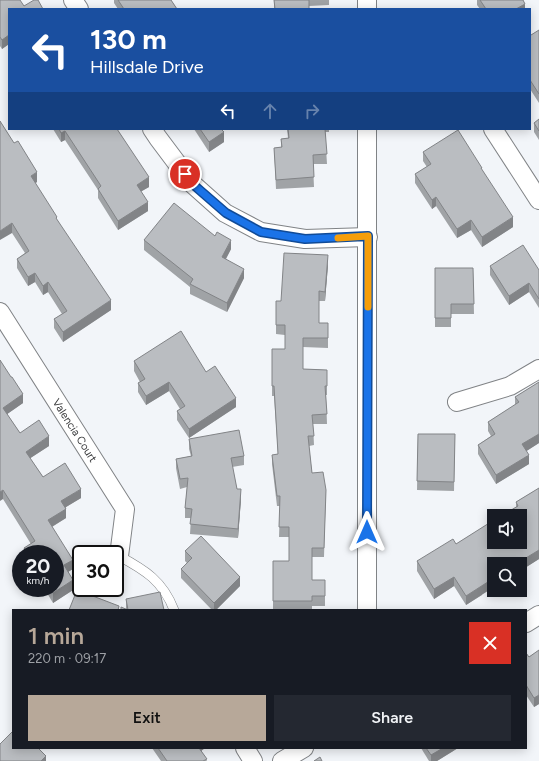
<!DOCTYPE html>
<html lang="en">
<head>
<meta charset="utf-8">
<style>
  body { margin:0; font-family:Figtree,sans-serif; background:#242831; color:#f1f3f6; height:100vh; display:flex; flex-direction:column; font-size:15px; white-space:nowrap }
  * { box-sizing:border-box; margin:0 }
  p { font-size:13px; color:#9ea1a6 }
  .icon { flex:none; width:22px; height:22px; fill:none; stroke:currentColor; stroke-width:2; stroke-linecap:round; stroke-linejoin:round }
  .map { position:relative; flex:1; overflow:hidden }
  .details { position:absolute; left:12px; top:609px; width:515px; height:140px; display:flex; flex-direction:column; background:#171b24; border-radius:0px; box-shadow:0 2px 10px #0003 }
  .details>* { flex:none }
  .guide { position:absolute; left:8px; top:8px; width:523px; height:122px; border-radius:0px; box-shadow:0 2px 10px #0003; background:#1a4fa0; color:#fff; overflow:hidden }
  .fabs { position:absolute; left:487px; top:509px; display:grid; gap:8px }
  .fabs a { display:grid; place-items:center; width:40px; height:40px; border-radius:0px; background:#171b24; box-shadow:0 2px 10px #0003; font-size:20px }
  .speed { position:absolute; left:12px; top:545px; display:flex; gap:8px; font-size:20px; font-weight:700; text-align:center }
  .speed>* { display:grid; place-content:center; width:52px; height:52px; border-radius:50%; background:#171b24; box-shadow:0 2px 10px #0003; line-height:1 }
  .speed small { font-size:10px; font-weight:400 }
  .speed .limit { border:2px solid #111; border-radius:6px; background:#fff; color:#111 }
  .pin { position:absolute; display:grid; place-items:center; width:34px; height:34px; color:#fff; margin:-17px; border:2px solid #fff; border-radius:50%; box-shadow:0 1px 4px #0007 }
  .me { position:absolute; width:44px; margin:-22px; rotate:0deg; stroke-linejoin:round; filter:drop-shadow(0 0 3px #0008) }
  .turn { display:flex; align-items:center; gap:14px; height:84px; padding:0 16px; font-size:18px }
  .turn .icon { width:52px; height:52px; stroke-width:2.5 }
  .turn b { display:block; font-size:28px; line-height:34px }
  .lanes { display:flex; align-items:center; height:38px; padding:0 16px; background:#0003; justify-content:center; gap:20px; direction:ltr }
  .lanes .off { opacity:.35 }
  .round { display:grid; place-items:center; flex:none; width:42px; height:42px; border-radius:0px; background:#242831 }
  .headline { display:flex; align-items:center; justify-content:space-between; height:68px; padding:0 16px }
  h1 { font-size:24px; font-weight:600; line-height:30px; color:#b7a899 }
  .button { display:flex; gap:8px; margin-top:auto; padding:8px 16px }
  .button a { flex:1; height:46px; border-radius:0px; background:#b7a899; color:#111; font-size:16px; font-weight:600; line-height:46px; text-align:center }
  .button a+a { background:#242831; color:#f1f3f6 }
  .map>svg:first-child { display:block }
</style>
</head>
<body>
<div class="map">
<svg width="539" height="761" viewBox="0 0 539 761">
  <rect width="100%" height="100%" fill="#f2f5f9"/>
  <g fill="none" stroke-linecap="round" stroke-linejoin="round">
    <defs>
      <path id="service" d="M 119,556 C 145,570 163,581 174,610"/>
      <g id="minor">
        <path d="M 73,0 L 79,9"/>
        <path d="M 367,9 L 367,0"/>
        <path d="M 152,129 L 158,138 L 185,174 L 188,180 L 225,213 L 261,232 L 305,239 L 368,237"/>
        <path d="M 493,129 L 539,200"/>
        <path id="s1" d="M 0,312 L 125,509 L 119,556"/>
        <path d="M 457,402 L 510,386 L 539,369"/>
        <path d="M 367,610 L 367,129"/>
        <path d="M 526,623 L 539,615"/>
        <path d="M 245,748 L 253,761"/>
        <path d="M 282,761 L 304,748"/>
      </g>
    </defs>
    <use href="#service" stroke="#808386" stroke-width="10"/>
    <use href="#minor" stroke="#808386" stroke-width="20"/>
    <use href="#service" stroke="#fff" stroke-width="9"/>
    <use href="#minor" stroke="#fff" stroke-width="18"/>
  </g>
  <g fill="#a0a3a6">
    <path d="M 0,0 L 24,6 L 43,9 L 9,9 L 9,44 L 2,49 L 0,46 Z"/>
    <path d="M 114,0 L 171,0 L 177,9 L 118,9 L 114,3 Z"/>
    <path d="M 274,0 L 329,0 L 329,5 L 309,6 L 309,9 L 274,9 Z"/>
    <path d="M 477,0 L 523,0 L 525,9 L 480,9 L 477,5 Z"/>
    <path d="M 539,30 L 539,103 L 530,89 L 530,34 L 531,35 Z"/>
    <path d="M 539,119 L 539,140 L 534,132 L 534,123 Z"/>
    <path d="M 0,121 L 37,182 L 35,183 L 111,310 L 63,342 L 54,328 L 54,319 L 62,314 L 48,292 L 43,295 L 35,282 L 28,286 L 17,268 L 17,259 L 25,253 L 12,233 Z"/>
    <path d="M 53,129 L 117,129 L 149,187 L 141,191 L 148,211 L 118,230 L 98,198 L 98,190 L 65,140 L 61,142 Z"/>
    <path d="M 194,129 L 221,129 L 224,142 L 209,152 Z"/>
    <path d="M 287,129 L 329,129 L 329,132 L 325,132 L 327,164 L 313,164 L 314,187 L 276,189 L 274,148 L 281,147 L 281,139 L 288,138 Z"/>
    <path d="M 423,152 L 482,170 L 513,227 L 482,247 L 471,230 L 457,238 L 436,206 L 432,209 L 415,183 L 415,174 L 427,167 L 423,161 Z"/>
    <path d="M 144,240 L 231,249 L 226,259 L 244,278 L 227,312 L 190,294 L 190,287 L 144,250 Z"/>
    <path d="M 328,265 L 325,301 L 319,301 L 319,323 L 328,323 L 328,348 L 303,347 L 303,369 L 327,370 L 327,395 L 326,395 L 327,424 L 313,424 L 314,445 L 309,446 L 312,473 L 326,490 L 324,557 L 312,557 L 312,580 L 325,580 L 325,606 L 312,606 L 312,610 L 273,610 L 273,561 L 289,561 L 289,537 L 279,537 L 280,506 L 277,506 L 272,464 L 272,455 L 278,454 L 274,396 L 272,396 L 272,349 L 285,349 L 285,335 L 276,334 L 276,301 L 281,301 Z"/>
    <path d="M 490,266 L 539,270 L 539,308 L 529,292 L 509,305 L 490,275 Z"/>
    <path d="M 435,268 L 473,268 L 474,314 L 451,314 L 451,327 L 435,327 Z"/>
    <path d="M 0,360 L 23,403 L 7,414 L 20,433 L 49,446 L 30,458 L 43,477 L 81,498 L 66,507 L 66,518 L 52,527 L 73,569 L 68,572 L 73,590 L 53,603 L 44,588 L 55,588 L 55,554 L 24,554 L 24,548 L 31,544 L 3,499 Z"/>
    <path d="M 134,361 L 206,372 L 236,407 L 189,438 L 177,420 L 177,411 L 180,409 L 169,391 L 146,405 L 138,392 L 138,383 L 140,382 L 134,371 Z"/>
    <path d="M 539,382 L 539,443 L 526,451 L 529,464 L 496,484 L 478,454 L 478,445 L 491,436 L 488,431 L 488,422 L 515,405 L 515,397 Z"/>
    <path d="M 418,434 L 455,434 L 454,491 L 417,490 Z"/>
    <path d="M 189,439 L 244,456 L 244,465 L 232,467 L 237,489 L 241,499 L 238,538 L 190,534 L 191,518 L 185,518 L 185,508 L 187,487 L 180,489 L 176,468 L 176,459 L 191,456 L 189,449 Z"/>
    <path d="M 539,488 L 539,559 L 520,571 L 520,564 L 482,594 L 482,595 L 466,605 L 454,586 L 434,599 L 417,571 L 417,561 L 456,544 L 516,507 L 516,502 Z"/>
    <path d="M 185,551 L 240,586 L 216,610 L 212,610 L 181,578 L 181,569 L 187,563 L 185,561 Z"/>
    <path d="M 126,599 L 164,610 L 121,610 L 121,607 L 126,609 Z"/>
    <path d="M 539,650 L 539,704 L 534,707 L 526,695 L 526,653 L 529,657 Z"/>
    <path d="M 152,748 L 205,748 L 201,751 L 207,761 L 161,761 Z"/>
    <path d="M 421,748 L 458,748 L 437,761 L 429,761 Z"/>
  </g>
  <g fill="#828487">
    <path d="M 525,4 L 525,9 L 516,9 Z"/>
    <path d="M 9,35 L 9,44 L 2,49 L 2,40 Z"/>
    <path d="M 65,131 L 65,140 L 61,142 L 61,133 Z"/>
    <path d="M 224,132 L 224,142 L 209,152 L 209,142 Z"/>
    <path d="M 37,172 L 37,182 L 31,186 L 31,176 Z"/>
    <path d="M 149,177 L 149,187 L 137,194 L 137,185 Z"/>
    <path d="M 436,197 L 436,206 L 432,209 L 432,200 Z"/>
    <path d="M 148,202 L 148,211 L 118,230 L 118,221 Z"/>
    <path d="M 513,217 L 513,227 L 482,247 L 482,237 Z"/>
    <path d="M 471,220 L 471,230 L 457,238 L 457,229 Z"/>
    <path d="M 12,223 L 12,233 L 0,240 L 0,231 Z"/>
    <path d="M 231,240 L 231,249 L 222,266 L 222,257 Z"/>
    <path d="M 328,255 L 328,265 L 325,301 L 325,292 Z"/>
    <path d="M 244,269 L 244,278 L 227,312 L 227,303 Z"/>
    <path d="M 35,273 L 35,282 L 28,286 L 28,277 Z"/>
    <path d="M 48,282 L 48,292 L 43,295 L 43,286 Z"/>
    <path d="M 529,283 L 529,292 L 509,305 L 509,296 Z"/>
    <path d="M 111,300 L 111,310 L 63,342 L 63,332 Z"/>
    <path d="M 169,382 L 169,391 L 146,405 L 146,396 Z"/>
    <path d="M 23,394 L 23,403 L 3,417 L 3,408 Z"/>
    <path d="M 236,398 L 236,407 L 189,438 L 189,429 Z"/>
    <path d="M 539,434 L 539,443 L 522,454 L 522,444 Z"/>
    <path d="M 49,436 L 49,446 L 26,461 L 26,452 Z"/>
    <path d="M 529,455 L 529,464 L 496,484 L 496,475 Z"/>
    <path d="M 81,489 L 81,498 L 61,510 L 61,501 Z"/>
    <path d="M 241,489 L 241,499 L 238,538 L 238,529 Z"/>
    <path d="M 3,490 L 3,499 L 0,501 L 0,492 Z"/>
    <path d="M 66,509 L 66,518 L 48,529 L 48,520 Z"/>
    <path d="M 539,550 L 539,559 L 520,571 L 520,564 L 516,564 Z"/>
    <path d="M 73,560 L 73,569 L 64,574 L 64,565 Z"/>
    <path d="M 240,577 L 240,586 L 216,610 L 214,610 L 214,603 Z"/>
    <path d="M 454,577 L 454,586 L 434,599 L 434,589 Z"/>
    <path d="M 494,578 L 494,587 L 466,605 L 466,596 Z"/>
    <path d="M 73,580 L 73,590 L 53,603 L 53,593 Z"/>
    <path d="M 539,695 L 539,704 L 534,707 L 534,698 Z"/>
    <path d="M 197,748 L 205,748 L 197,754 Z"/>
    <path d="M 443,748 L 458,748 L 437,761 L 431,761 L 431,755 Z"/>
    <path d="M 46,756 L 46,761 L 41,761 Z"/>
  </g>
  <g fill="#babdc1" stroke="#828487">
    <path d="M 0,0 L 20,0 L 24,6 L 34,0 L 38,0 L 43,9 L 9,9 L 9,35 L 2,40 L 0,37 Z"/>
    <path d="M 118,0 L 171,0 L 177,9 L 124,9 Z"/>
    <path d="M 274,0 L 309,0 L 309,9 L 275,9 Z"/>
    <path d="M 480,0 L 523,0 L 525,4 L 516,9 L 486,9 Z"/>
    <path d="M 539,30 L 539,94 L 530,80 L 530,34 L 531,35 Z"/>
    <path d="M 539,119 L 539,131 L 534,123 Z"/>
    <path d="M 0,121 L 14,143 L 18,141 L 37,172 L 31,176 L 57,217 L 56,218 L 111,300 L 63,332 L 54,319 L 67,311 L 48,282 L 43,286 L 35,273 L 28,277 L 17,259 L 29,251 L 12,223 L 0,231 Z"/>
    <path d="M 59,129 L 117,129 L 149,177 L 137,185 L 148,202 L 118,221 L 98,189 L 101,186 L 65,131 L 61,133 Z"/>
    <path d="M 200,129 L 221,129 L 224,132 L 209,142 Z"/>
    <path d="M 288,129 L 325,129 L 327,154 L 313,155 L 314,177 L 276,180 L 274,148 L 282,147 L 281,139 L 289,138 Z"/>
    <path d="M 458,130 L 482,168 L 481,168 L 513,217 L 482,237 L 471,220 L 457,229 L 436,197 L 432,200 L 415,174 L 431,164 L 423,152 Z"/>
    <path d="M 174,203 L 215,236 L 217,232 L 231,240 L 222,257 L 244,269 L 227,303 L 190,284 L 193,279 L 144,240 Z"/>
    <path d="M 523,245 L 539,270 L 539,299 L 529,283 L 509,296 L 490,266 Z"/>
    <path d="M 284,253 L 328,255 L 325,292 L 319,291 L 319,323 L 328,323 L 328,338 L 303,338 L 303,369 L 327,370 L 327,386 L 325,386 L 327,414 L 312,415 L 314,436 L 308,436 L 312,473 L 323,472 L 326,490 L 324,548 L 312,548 L 312,580 L 325,580 L 325,596 L 312,596 L 312,601 L 273,601 L 273,561 L 289,561 L 289,527 L 279,527 L 280,496 L 277,496 L 272,455 L 278,454 L 274,386 L 272,386 L 272,349 L 285,349 L 285,325 L 276,325 L 276,301 L 281,301 Z"/>
    <path d="M 435,268 L 473,268 L 474,304 L 451,304 L 451,318 L 435,318 Z"/>
    <path d="M 181,331 L 206,372 L 215,366 L 236,398 L 189,429 L 177,411 L 185,406 L 169,382 L 146,396 L 138,383 L 145,379 L 134,361 Z"/>
    <path d="M 0,360 L 11,377 L 12,377 L 23,394 L 3,408 L 20,433 L 39,420 L 49,436 L 26,452 L 43,477 L 65,463 L 81,489 L 61,501 L 66,509 L 48,520 L 73,560 L 64,565 L 73,580 L 53,593 L 49,588 L 55,588 L 55,554 L 28,554 L 24,548 L 35,541 L 3,490 L 0,492 Z"/>
    <path d="M 539,382 L 539,434 L 522,444 L 529,455 L 496,475 L 478,445 L 495,434 L 488,422 L 519,402 L 515,397 Z"/>
    <path d="M 239,430 L 244,456 L 231,458 L 237,489 L 241,489 L 238,529 L 190,524 L 192,509 L 185,508 L 188,478 L 180,479 L 176,459 L 192,456 L 189,439 Z"/>
    <path d="M 418,434 L 455,434 L 454,482 L 417,481 Z"/>
    <path d="M 539,488 L 539,550 L 516,564 L 494,564 L 494,578 L 466,596 L 454,577 L 434,589 L 417,561 L 453,539 L 456,544 L 494,520 L 494,542 L 520,542 L 520,516 L 501,516 L 518,506 L 516,502 Z"/>
    <path d="M 201,536 L 240,577 L 214,603 L 181,569 L 192,558 L 185,551 Z"/>
    <path d="M 77,590 L 119,606 L 118,610 L 69,610 Z"/>
    <path d="M 160,592 L 164,610 L 121,610 L 121,607 L 128,610 L 126,599 Z"/>
    <path d="M 539,650 L 539,695 L 534,698 L 526,685 L 526,686 L 526,653 L 529,657 Z"/>
    <path d="M 13,731 L 13,748 L 38,748 L 46,756 L 41,761 L 0,761 L 0,744 Z"/>
    <path d="M 158,748 L 199,748 L 207,759 L 203,761 L 167,761 Z"/>
    <path d="M 426,748 L 443,748 L 431,755 Z"/>
    <path d="M 320,757 L 322,761 L 314,761 Z"/>
  </g>
  <g fill="none" stroke-linecap="round" stroke-linejoin="round">
    <defs>
      <path id="route" d="M 185,174 L 188,180 L 226,213 L 261,232 L 305,239 L 368,236 L 367,532"/>
    </defs>
    <use href="#route" stroke="#114b97" stroke-width="10"/>
    <use href="#route" stroke="#1a73e8" stroke-width="7"/>
    <path stroke="#f59e0b" stroke-width="7" d="M 338,238 L 368,236 L 368,307"/>
  </g>
  <g text-anchor="middle" stroke-width="4" stroke-linejoin="round" paint-order="stroke">
    <g font-size="11" fill="#393a3c" stroke="#fff">
      <text dy="4" stroke="none"><textPath href="#s1" startOffset="140">Valencia Court</textPath></text>
    </g>
  </g>
</svg>
<div class="fabs">
<a><svg class="icon" aria-label="sound" viewBox="0 0 24 24"><path d="M4 9h4l5-4v14l-5-4H4zM17 9q2 3 0 6"/></svg></a>
<a><svg class="icon" aria-label="search" viewBox="0 0 24 24"><circle cx="10" cy="10" r="6"/><path d="M15 15l6 6"/></svg></a>
</div>
<div class="speed"><div>20<small>km/h</small></div><div class="limit">30</div></div>
<div class="pin" style="left:185px;top:174px;background:#d93025"><svg class="icon" aria-label="arrive" viewBox="0 0 24 24"><path d="M6 21V4h12l-3 4 3 4H6"/></svg></div>
<svg class="me" style="left:367px;top:532px" viewBox="-20 -20 40 40"><path d="M0-17L14 15 0 8-14 15z" fill="#1a73e8" stroke="#fff" stroke-width="4"/></svg>
<div class="guide">
<div class="turn"><svg class="icon" aria-label="left" viewBox="0 0 24 24"><path d="M17 20v-9H6M10 6l-5 5 5 5"/></svg><div><b>130 m</b>Hillsdale Drive</div></div>
<div class="lanes"><svg class="icon" aria-label="left" viewBox="0 0 24 24"><path d="M17 20v-9H6M10 6l-5 5 5 5"/></svg><svg class="icon off" aria-label="ahead" viewBox="0 0 24 24"><path d="M12 20V5M6 11l6-6 6 6"/></svg><svg class="icon off" aria-label="right" viewBox="0 0 24 24"><path d="M7 20v-9h11M14 6l5 5-5 5"/></svg></div>
</div>
<section class="details">
<div class="headline"><div><h1>1 min</h1><p>220 m · 09:17</p></div><a class="round" style="background:#d93025;color:#fff"><svg class="icon" aria-label="close" viewBox="0 0 24 24"><path d="M6 6l12 12M18 6L6 18"/></svg></a></div>
<div class="button"><a>Exit</a><a>Share</a></div>
</section>
</div>
</body>
</html>
